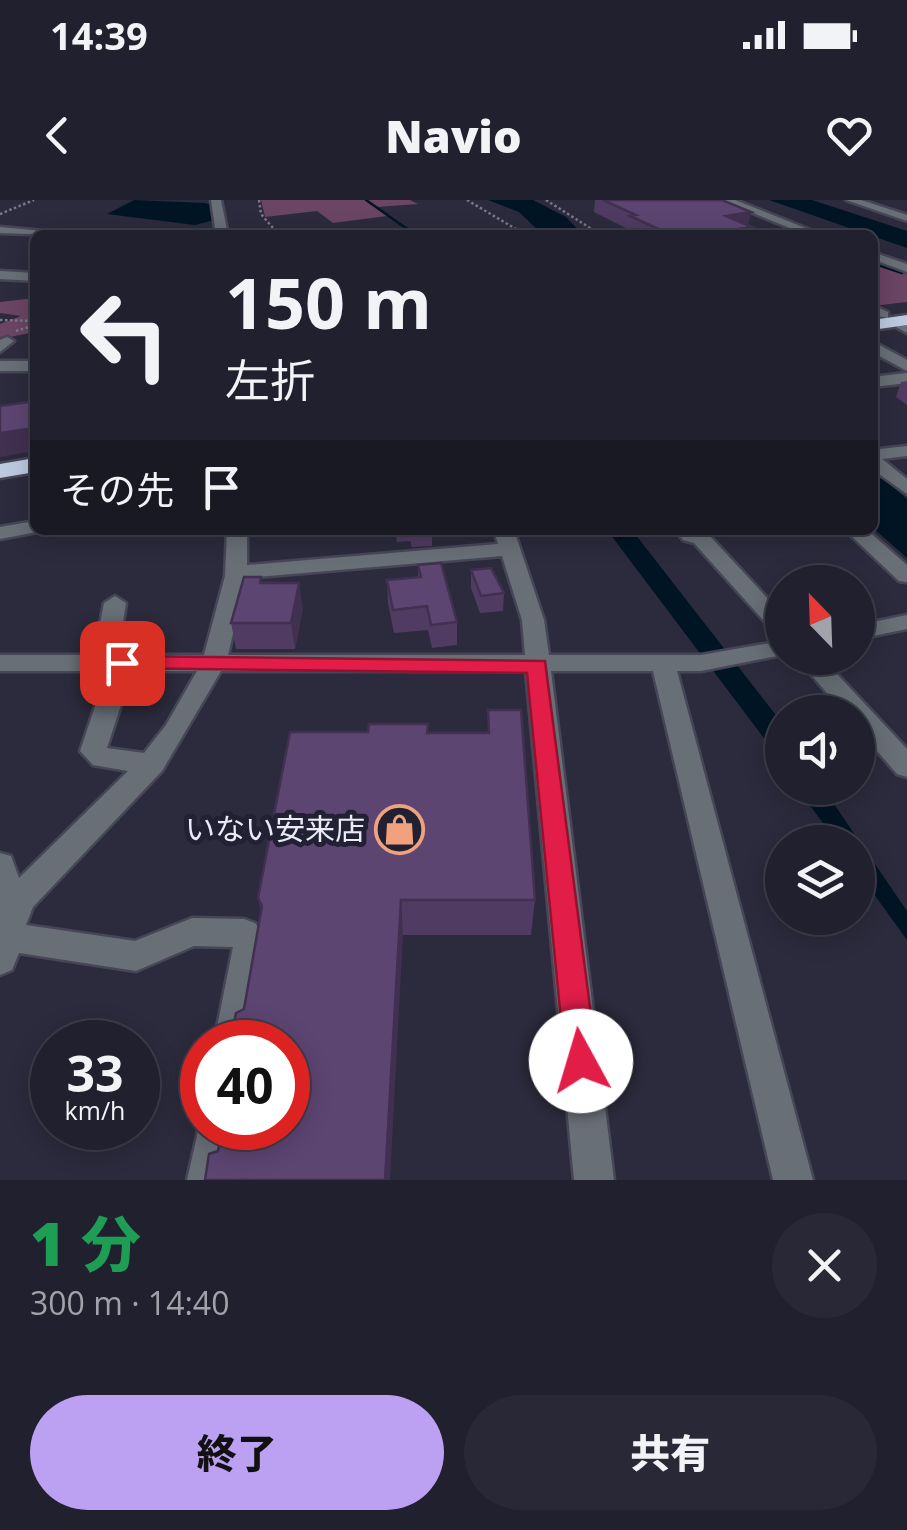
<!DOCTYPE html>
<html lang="ja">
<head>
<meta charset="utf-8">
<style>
  body { margin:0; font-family:"Open Sans","Noto Sans JP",sans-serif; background:#282836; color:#f1f3f6; height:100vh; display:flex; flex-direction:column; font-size:38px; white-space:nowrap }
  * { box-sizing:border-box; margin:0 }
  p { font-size:32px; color:#a2a3aa }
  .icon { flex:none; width:55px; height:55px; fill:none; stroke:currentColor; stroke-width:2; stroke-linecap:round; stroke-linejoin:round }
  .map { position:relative; height:980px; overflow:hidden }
  .panel { display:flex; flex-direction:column; background:#20202e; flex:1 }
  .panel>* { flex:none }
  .hud { position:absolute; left:30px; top:30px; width:848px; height:305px; border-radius:15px; box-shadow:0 5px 25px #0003,0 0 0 2px #3d3e4a; background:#20202e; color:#f1f3f6; overflow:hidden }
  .needle { width:65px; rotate:337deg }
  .controls { position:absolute; left:765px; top:365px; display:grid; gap:20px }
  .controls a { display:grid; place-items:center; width:110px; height:110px; border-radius:50%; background:#20202e; box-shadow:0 5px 25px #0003,0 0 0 2px #3d3e4a; font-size:50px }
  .speed { position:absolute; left:30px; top:820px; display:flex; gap:20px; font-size:50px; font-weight:700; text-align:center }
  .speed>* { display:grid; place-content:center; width:130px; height:130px; border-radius:50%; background:#20202e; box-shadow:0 5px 25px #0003,0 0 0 2px #3d3e4a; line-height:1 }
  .speed small { font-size:25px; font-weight:400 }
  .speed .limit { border:15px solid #d22; background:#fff; color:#111 }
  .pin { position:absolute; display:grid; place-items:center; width:85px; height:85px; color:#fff; margin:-42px; border-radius:20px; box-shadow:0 5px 15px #0006 }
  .me { position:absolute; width:110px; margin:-55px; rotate:354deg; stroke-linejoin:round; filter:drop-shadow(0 0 8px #0008) }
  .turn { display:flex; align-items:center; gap:35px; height:210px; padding:0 30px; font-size:45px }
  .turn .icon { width:130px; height:130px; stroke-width:2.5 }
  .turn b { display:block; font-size:70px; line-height:85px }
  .then { display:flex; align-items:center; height:95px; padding:0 30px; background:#0003; gap:20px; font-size:38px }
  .round { display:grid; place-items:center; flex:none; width:105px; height:105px; border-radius:52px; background:#282836 }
  .head { display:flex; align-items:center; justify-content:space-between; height:170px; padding:0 30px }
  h1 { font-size:60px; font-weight:800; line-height:75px; color:#1e9e55 }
  .cta { display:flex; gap:20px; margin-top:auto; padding:20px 30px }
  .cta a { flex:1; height:115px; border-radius:60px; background:#bca0f2; color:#111; font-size:40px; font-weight:800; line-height:115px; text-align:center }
  .cta a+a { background:#282836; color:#f1f3f6 }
  .status { display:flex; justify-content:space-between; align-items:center; height:70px; padding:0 50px; background:#20202e; direction:ltr }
  .status svg { height:28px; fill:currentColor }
  header { display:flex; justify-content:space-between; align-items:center; height:130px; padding:0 30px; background:#20202e; font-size:45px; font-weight:800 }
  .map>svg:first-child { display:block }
</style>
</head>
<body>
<div class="status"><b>14:39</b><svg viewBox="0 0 49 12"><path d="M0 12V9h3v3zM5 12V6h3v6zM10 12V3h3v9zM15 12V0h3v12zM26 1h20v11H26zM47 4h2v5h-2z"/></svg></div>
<header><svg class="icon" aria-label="back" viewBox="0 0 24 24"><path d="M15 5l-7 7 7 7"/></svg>Navio<svg class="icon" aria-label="heart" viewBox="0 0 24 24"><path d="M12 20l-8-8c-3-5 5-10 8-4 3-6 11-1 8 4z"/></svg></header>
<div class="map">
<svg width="907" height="980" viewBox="0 0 907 980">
  <rect width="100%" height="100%" fill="#2b2b3d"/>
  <g fill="#6b4564">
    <path d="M 261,0 L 410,0 L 418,4 L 376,7 L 387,16 L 333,23 L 317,11 L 265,17 Z"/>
    <path d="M 873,59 L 907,71 L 907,102 L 873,106 Z"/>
    <path d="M 35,98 L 35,132 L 0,139 L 0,124 L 21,116 L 0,113 L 0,102 Z"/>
  </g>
  <g fill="#001524">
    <path d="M 134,0 L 205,3 L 212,5 L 215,20 L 195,25 L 107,14 Z"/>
    <path d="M 488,0 L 533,0 L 566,17 L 583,35 L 543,35 L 519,12 Z"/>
    <path d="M 769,0 L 812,0 L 907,31 L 907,48 Z"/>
    <path d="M 872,269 L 907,299 L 907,358 L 873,328 Z"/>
    <path d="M 607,330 L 632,330 L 782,523 L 782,562 Z"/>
    <path d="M 797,588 L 823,588 L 907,711 L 907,740 L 858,672 L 858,642 L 837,642 Z"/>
  </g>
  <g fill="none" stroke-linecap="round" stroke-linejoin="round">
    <g stroke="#001524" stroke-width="2.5">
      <path d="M 366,0 L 410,31 L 399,32 L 403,35"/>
      <path d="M 784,31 L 796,35"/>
      <path d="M 872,63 L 902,73"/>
    </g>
    <defs>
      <g id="minor">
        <path d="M 211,0 L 221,0 L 228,35 L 216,35 Z"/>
        <path d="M 721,0 L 735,0 L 823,35 L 807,35 Z"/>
        <path d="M 846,0 L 861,0 L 907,15 L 907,21 Z"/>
        <path d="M 0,27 L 54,32 L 60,35 L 0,33 Z"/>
        <path d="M 872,52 L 907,64 L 907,72 L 872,59 Z"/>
        <path d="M 0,71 L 35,73 L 35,81 L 0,79 Z"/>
        <path d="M 872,105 L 888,112 L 888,118 L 872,115 Z"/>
        <path d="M 903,123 L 907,124 L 907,133 L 896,127 Z"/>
        <path d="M 7,137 L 14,141 L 0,152 L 0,140 Z"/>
        <path d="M 872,141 L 907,160 L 907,171 L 872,152 Z"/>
        <rect x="0" y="161" width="35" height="10"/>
        <path d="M 907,173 L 907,183 L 872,187 L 872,177 Z"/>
        <path d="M 907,246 L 907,256 L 882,259 L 907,279 L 907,294 L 872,269 L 872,250 Z"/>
        <path d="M 35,321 L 35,330 L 42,331 L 0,339 L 0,327 Z"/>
        <path d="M 227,330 L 247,330 L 247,365 L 498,344 L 494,330 L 514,330 L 544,420 L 549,455 L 701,455 L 782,441 L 782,455 L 701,471 L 677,471 L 813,980 L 773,980 L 653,471 L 551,471 L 614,980 L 574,980 L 526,471 L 221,471 L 162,571 L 33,707 L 26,725 L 135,741 L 192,718 L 244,719 L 255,723 L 267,740 L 250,842 L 214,842 L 233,747 L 194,746 L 136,771 L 19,753 L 12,770 L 0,775 L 0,653 L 11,656 L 19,678 L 128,571 L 93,565 L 80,551 L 107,471 L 0,471 L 0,455 L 94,455 L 104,403 L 115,396 L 126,403 L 118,455 L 204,455 L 225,376 ZM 502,356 L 522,420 L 525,455 L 228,455 L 246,378 ZM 132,471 L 197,471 L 166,525 L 144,553 L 107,548 Z"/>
        <path d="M 675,330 L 708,334 L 782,414 L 782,434 L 774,432 L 694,343 L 683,340 Z"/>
        <path d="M 845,330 L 867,330 L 907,365 L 907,382 L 899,381 Z"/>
        <path d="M 907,415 L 907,429 L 858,439 L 858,425 Z"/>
        <path d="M 797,458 L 822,458 L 907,549 L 907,577 L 897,574 L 858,529 L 858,512 L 843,512 Z"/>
        <path d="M 202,914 L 202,928 L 235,928 L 227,980 L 187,980 Z"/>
      </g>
      <g id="highway">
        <path d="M 907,115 L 907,125 L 872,130 L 872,120 Z"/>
        <path d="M 35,258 L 35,272 L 0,278 L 0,264 Z"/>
      </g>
    </defs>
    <use href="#minor" stroke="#464657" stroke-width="5"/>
    <use href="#highway" stroke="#464657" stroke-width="5"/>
    <g stroke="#797989" stroke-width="2.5" stroke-dasharray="2.5 2.5" stroke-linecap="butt">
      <path d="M 259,0 L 261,14 L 279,35"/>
      <path d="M 467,0 L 526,35"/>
      <path d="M 546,0 L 601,35"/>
      <path d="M 0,14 L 34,0"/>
      <path d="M 0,120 L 35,121"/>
      <path d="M 16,131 L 35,125"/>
    </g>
    <use href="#minor" fill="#696f77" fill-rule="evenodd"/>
    <use href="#highway" fill="#bcc9df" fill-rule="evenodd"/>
  </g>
  <g fill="#503b62">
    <path d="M 595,0 L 722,0 L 748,25 L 752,27 L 751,35 L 632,35 L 628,33 L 628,29 L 594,12 Z"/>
    <path d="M 907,181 L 907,205 L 896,197 L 901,182 Z"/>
    <path d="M 395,330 L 432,330 L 432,346 L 412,347 L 410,341 L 397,342 Z"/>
    <path d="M 418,365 L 457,422 L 457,445 L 432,448 L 428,430 L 394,433 L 388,403 L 387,380 L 418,377 Z"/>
    <path d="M 471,370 L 504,393 L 503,411 L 480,413 L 471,388 Z"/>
    <path d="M 261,377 L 262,383 L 303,408 L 295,449 L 236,449 L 231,423 Z"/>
    <path d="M 488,510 L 535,700 L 531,735 L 403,735 L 244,809 L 261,711 L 258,698 L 428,533 L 488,533 Z"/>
  </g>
  <g fill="#413050">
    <path d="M 751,12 L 748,28 L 752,27 L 751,35 L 701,35 L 726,16 Z"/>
    <path d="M 35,228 L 35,251 L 0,257 L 0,233 Z"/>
    <path d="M 299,383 L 303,408 L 295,449 L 291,423 Z"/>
    <path d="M 401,700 L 403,735 L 390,980 L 385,980 Z"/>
  </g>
  <g fill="#5d4572" stroke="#413050" stroke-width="2.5">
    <path d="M 603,0 L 722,0 L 751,12 L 726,16 L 752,27 L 701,35 L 671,35 L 630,16 L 636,15 Z"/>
    <path d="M 35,201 L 35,228 L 0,233 L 0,206 Z"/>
    <path d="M 441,363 L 457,422 L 431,425 L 427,406 L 393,410 L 387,380 L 421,377 L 418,365 Z"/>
    <path d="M 491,368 L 504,393 L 481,396 L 471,370 Z"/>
    <path d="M 244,377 L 261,377 L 260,383 L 299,383 L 291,423 L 231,423 Z"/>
    <path d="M 488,510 L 521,510 L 535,700 L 401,700 L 385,980 L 205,980 L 209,954 L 218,951 L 222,928 L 288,928 L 288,842 L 230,842 L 236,813 L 244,809 L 262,706 L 258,698 L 290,532 L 368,532 L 369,524 L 428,524 L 427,533 L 489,533 Z"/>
  </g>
  <path fill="#e11d48" stroke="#92132f" stroke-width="2.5" d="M 122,456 L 545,461 L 597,861 L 593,873 L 581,877 L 569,873 L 565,861 L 527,473 L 114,468 L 111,463 Z"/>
  <defs>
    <symbol id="shop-ring" viewBox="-11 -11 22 22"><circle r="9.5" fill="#212133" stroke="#f1a17b" stroke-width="1.5"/><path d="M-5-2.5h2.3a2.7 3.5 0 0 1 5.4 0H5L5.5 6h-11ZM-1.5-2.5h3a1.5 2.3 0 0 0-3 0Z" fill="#f1a17b"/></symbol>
  </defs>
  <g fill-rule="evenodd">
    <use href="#shop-ring" x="372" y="602" width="55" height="55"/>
  </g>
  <g text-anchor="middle" stroke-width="10" stroke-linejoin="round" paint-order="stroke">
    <g font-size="30" fill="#ebebf8" stroke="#212133" text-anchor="end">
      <text x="365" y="640">いない安来店</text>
    </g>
  </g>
</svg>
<div class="controls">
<a><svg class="needle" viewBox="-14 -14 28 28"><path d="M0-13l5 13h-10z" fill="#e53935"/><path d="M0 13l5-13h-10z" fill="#a2a3aa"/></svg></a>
<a><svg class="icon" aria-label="sound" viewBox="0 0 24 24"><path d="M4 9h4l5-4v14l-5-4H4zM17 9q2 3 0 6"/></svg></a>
<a><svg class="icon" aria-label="layers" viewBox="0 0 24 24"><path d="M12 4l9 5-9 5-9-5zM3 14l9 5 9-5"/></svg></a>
</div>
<div class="speed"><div>33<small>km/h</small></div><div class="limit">40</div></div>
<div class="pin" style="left:122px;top:463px;background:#d93025"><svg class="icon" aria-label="arrive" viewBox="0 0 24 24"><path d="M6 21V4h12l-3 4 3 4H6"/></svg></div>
<svg class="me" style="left:581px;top:861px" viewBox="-20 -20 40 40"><circle r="19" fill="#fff"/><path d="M0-13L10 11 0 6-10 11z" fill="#e11d48"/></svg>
<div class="hud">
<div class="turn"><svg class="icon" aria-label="left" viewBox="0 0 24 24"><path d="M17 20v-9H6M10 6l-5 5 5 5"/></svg><div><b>150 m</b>左折</div></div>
<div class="then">その先<svg class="icon" aria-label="arrive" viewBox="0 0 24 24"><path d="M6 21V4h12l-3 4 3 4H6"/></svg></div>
</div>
</div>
<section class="panel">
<div class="head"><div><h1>1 分</h1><p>300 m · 14:40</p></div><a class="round"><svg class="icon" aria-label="close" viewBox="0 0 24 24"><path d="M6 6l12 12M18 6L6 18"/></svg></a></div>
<div class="cta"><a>終了</a><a>共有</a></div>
</section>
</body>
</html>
